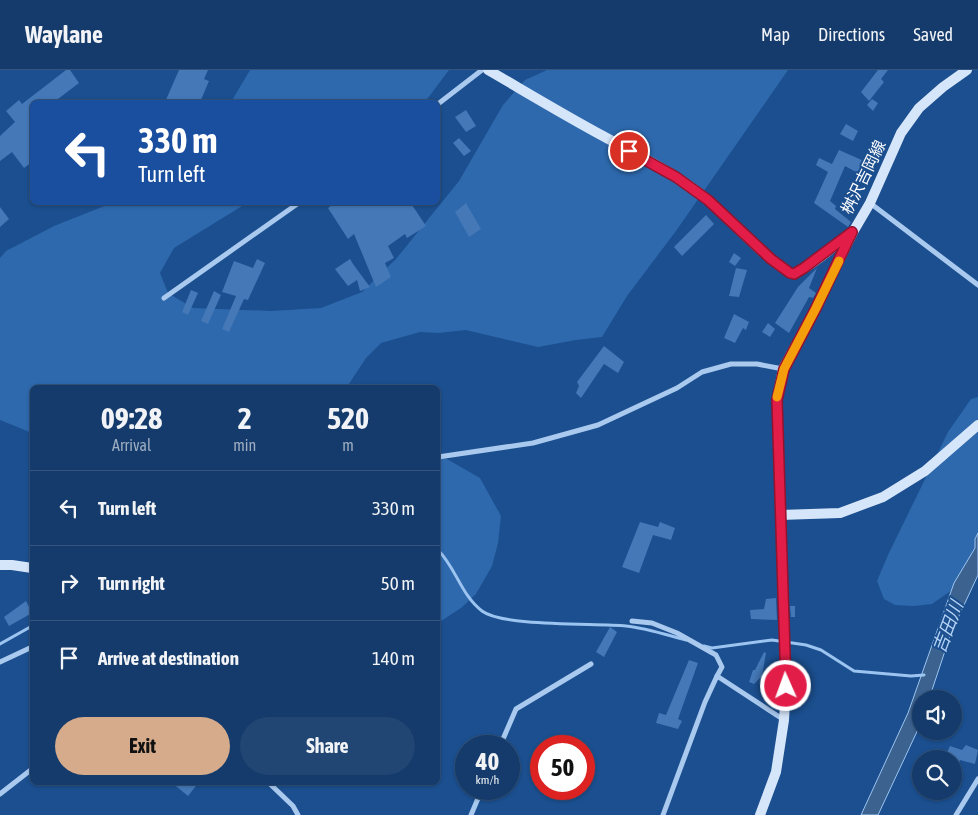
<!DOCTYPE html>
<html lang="en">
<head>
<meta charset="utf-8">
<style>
  body { margin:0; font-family:"Asap Condensed","Noto Sans JP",sans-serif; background:#214673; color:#f1f3f6; height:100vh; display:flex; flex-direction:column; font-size:19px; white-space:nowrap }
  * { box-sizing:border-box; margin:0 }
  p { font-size:16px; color:#9dadc1 }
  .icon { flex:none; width:28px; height:28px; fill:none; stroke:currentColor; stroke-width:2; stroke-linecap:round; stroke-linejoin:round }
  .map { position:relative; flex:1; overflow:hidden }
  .side { position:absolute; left:30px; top:315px; width:410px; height:400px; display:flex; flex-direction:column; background:#143b6b; border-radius:8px; box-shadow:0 1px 4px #0004,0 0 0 1px #33557e }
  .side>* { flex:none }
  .banner { position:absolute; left:30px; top:30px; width:410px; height:105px; border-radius:8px; box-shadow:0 1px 4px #0004,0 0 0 1px #33557e; background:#1a4fa0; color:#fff; overflow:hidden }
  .buttons { position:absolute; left:912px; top:620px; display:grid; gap:10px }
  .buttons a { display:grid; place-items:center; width:50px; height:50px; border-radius:50%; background:#143b6b; box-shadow:0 1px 4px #0004,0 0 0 1px #33557e; font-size:25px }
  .speed { position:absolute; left:455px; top:665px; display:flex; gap:10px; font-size:25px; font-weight:700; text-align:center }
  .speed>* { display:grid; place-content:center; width:65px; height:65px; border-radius:50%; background:#143b6b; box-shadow:0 1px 4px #0004,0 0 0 1px #33557e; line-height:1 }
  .speed small { font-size:12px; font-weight:400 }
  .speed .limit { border:8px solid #d22; background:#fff; color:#111 }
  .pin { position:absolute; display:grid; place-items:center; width:42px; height:42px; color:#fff; margin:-21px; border:2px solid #fff; border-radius:50%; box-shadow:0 1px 5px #0007 }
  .me { position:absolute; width:55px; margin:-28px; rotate:358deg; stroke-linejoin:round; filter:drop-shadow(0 0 4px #0008) }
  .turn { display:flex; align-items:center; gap:18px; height:105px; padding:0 25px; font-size:22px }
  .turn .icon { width:65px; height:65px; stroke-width:2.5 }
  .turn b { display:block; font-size:35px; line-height:42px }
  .eta { display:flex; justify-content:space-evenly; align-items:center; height:85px; text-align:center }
  .eta b { font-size:30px; font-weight:700; line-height:35px }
  .action { display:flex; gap:10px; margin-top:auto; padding:10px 25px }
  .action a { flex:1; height:58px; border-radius:30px; background:#d6ab8b; color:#111; font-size:20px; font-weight:700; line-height:58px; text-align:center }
  .action a+a { background:#214673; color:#f1f3f6 }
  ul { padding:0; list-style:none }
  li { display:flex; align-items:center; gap:15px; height:75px; padding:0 25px; border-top:1px solid #33557e }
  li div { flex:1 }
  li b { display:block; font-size:19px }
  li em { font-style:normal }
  header { display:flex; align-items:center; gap:30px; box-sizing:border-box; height:70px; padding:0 25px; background:#143b6b; border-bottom:1px solid #33557e }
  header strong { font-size:24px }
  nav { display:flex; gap:28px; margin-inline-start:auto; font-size:18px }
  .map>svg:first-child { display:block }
</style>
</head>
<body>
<header>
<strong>Waylane</strong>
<nav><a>Map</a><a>Directions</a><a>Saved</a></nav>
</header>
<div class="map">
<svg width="978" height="745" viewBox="0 0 978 745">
  <rect width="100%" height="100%" fill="#1b4f8f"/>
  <g fill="#2e69ad">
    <path d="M 250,0 L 449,0 L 425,32 L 231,32 Z"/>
    <path d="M 547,0 L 788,0 L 676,161 L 627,226 L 602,267 L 576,270 L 538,277 L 466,260 L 438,263 L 420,262 L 381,273 L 366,288 L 347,317 L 32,318 L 32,363 L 0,350 L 0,188 L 6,181 L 54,156 L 112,133 L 247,133 L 174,178 L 160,203 L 168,223 L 193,238 L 271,241 L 321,238 L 362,222 L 396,189 L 459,111 L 503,35 L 525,10 Z"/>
    <path d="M 978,327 L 978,502 L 932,534 L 914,536 L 895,535 L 884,529 L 877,511 L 888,485 L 948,362 L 971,329 Z"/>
    <path d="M 438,387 L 447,389 L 480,408 L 501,446 L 498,473 L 492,496 L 476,524 L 461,538 L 438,553 Z"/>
  </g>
  <path fill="#3c6290" stroke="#9cc4f0" d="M 978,463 L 978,505 L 951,563 L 929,629 L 921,629 L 921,653 L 878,745 L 861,745 L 908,643 L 954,513 L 975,478 L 975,469 Z"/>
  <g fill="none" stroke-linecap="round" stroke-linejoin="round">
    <g stroke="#9cc4f0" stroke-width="3">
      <path d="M 438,480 C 456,498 461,525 482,541 C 503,557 596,553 626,556 C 646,558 667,565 686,570"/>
      <path d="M 0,574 L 32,556"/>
      <path d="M 704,576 L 712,578 L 772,570 L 806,575 L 821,580 L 854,601 L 911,606 L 924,605"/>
    </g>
  </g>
  <g fill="#4478b7">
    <path d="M 66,0 L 70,0 L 79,13 L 54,32 L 32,32 L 32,92 L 24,98 L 12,82 L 0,91 L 0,66 L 15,52 L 6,41 L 19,30 L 22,34 Z"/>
    <path d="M 179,0 L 208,0 L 204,9 L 209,11 L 200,32 L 165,32 Z"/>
    <path d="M 878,0 L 888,0 L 881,9 L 884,12 L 869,31 L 861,22 Z"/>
    <path d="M 872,29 L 878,33 L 873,41 L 867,35 Z"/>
    <path d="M 466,40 L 476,56 L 466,62 L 455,47 Z"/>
    <path d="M 846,54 L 858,61 L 853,71 L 840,64 Z"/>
    <path d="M 459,68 L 471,81 L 464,86 L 453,73 Z"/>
    <path d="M 839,80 L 864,91 L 858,103 L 845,96 L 830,131 L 836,136 L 835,139 L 851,152 L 848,157 L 814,133 L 828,102 L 816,95 L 819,88 L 832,94 Z"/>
    <path d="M 336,132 L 410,132 L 426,156 L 407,168 L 405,164 L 388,176 L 394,188 L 385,193 L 391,207 L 376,217 L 354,164 L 348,169 L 328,138 Z"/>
    <path d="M 466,133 L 481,159 L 469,167 L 455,142 Z"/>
    <path d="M 0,137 L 9,149 L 0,157 Z"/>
    <path d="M 706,145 L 714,154 L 682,186 L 674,177 Z"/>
    <path d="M 734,183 L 741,188 L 735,196 L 729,192 Z"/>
    <path d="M 257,189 L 265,193 L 248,230 L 244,229 L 229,262 L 222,259 L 236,226 L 222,222 L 234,191 L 253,198 Z"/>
    <path d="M 350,189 L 353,194 L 370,217 L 360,221 L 357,210 L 348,216 L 335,199 Z"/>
    <path d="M 736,198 L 747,200 L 739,227 L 729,226 Z"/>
    <path d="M 817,198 L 809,218 L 816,223 L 813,228 L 809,227 L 789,263 L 775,253 L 798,217 Z"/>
    <path d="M 191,220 L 198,223 L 188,245 L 182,242 Z"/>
    <path d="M 214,221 L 221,225 L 208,254 L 201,251 Z"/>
    <path d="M 734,244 L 749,252 L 746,260 L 743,258 L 735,273 L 724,268 Z"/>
    <path d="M 768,253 L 775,259 L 770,267 L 762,262 Z"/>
    <path d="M 604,276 L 624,292 L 618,303 L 604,294 L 581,328 L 576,323 L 579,316 L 577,312 Z"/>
    <path d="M 640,452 L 658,457 L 660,452 L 675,458 L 671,470 L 653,465 L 639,503 L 622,497 Z"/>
    <path d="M 776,528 L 777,550 L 751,549 L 750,540 L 764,539 L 766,529 Z"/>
    <path d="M 26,531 L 32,543 L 9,556 L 4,547 Z"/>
    <path d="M 790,536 L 795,536 L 795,547 L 791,547 Z"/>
    <path d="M 610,557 L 617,562 L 604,587 L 596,582 Z"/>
    <path d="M 764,582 L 766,583 L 762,606 L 754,614 L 749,612 L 753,600 L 755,600 Z"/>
    <path d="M 689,590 L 698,593 L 678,649 L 682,651 L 678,659 L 656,653 L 659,643 L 666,645 Z"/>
    <path d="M 802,620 L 801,637 L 792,637 L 793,621 Z"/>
    <path d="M 966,675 L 978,680 L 975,694 L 960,690 L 954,704 L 954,689 L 944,689 L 950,676 L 962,680 Z"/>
    <path d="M 171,712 L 199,712 L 188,726 Z"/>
  </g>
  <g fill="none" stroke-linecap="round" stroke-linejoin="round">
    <g stroke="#a9c9ee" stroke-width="5">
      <path d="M 438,34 L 482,0"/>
      <path d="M 870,133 L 978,215"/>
      <path d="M 164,228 L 300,132"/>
      <path d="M 438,387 L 533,373 L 598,355 L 677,318 L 702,302 L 731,294 L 757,294 L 783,299"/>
      <path d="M 632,551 L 652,553 L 677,563 L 716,585 L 722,597 L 717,606"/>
      <path d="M 0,592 L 32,577"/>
      <path d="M 500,676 L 516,639 L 591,594"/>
      <path d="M 268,712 L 293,736 L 298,745"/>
      <path d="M 0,724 L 32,699"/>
      <path d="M 471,745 L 482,719"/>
      <path d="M 663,745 L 705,632 L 717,606 L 784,650"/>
      <path d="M 956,745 L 978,709"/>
    </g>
    <g stroke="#d6e6fa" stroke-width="10">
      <path d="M 488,0 C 526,22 564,45 603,66 C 639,86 678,104 709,131 C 724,144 778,201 792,203 C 801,205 841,171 850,163"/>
      <path d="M 780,445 L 840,443 L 883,427 L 925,401 L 978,355"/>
      <path d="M 0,495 L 12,495 L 32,498"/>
      <path d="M 760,745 L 776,702 L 784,650 L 786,616 L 777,330 L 783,299 L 816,238 L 853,162 L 870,133 L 901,63 L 919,38 L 943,17 L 967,0"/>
    </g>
  </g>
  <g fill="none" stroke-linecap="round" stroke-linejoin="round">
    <defs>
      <path id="route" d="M 629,81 L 676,107 L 708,130 L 771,189 L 790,203 L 794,204 L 804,198 L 852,162 L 816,238 L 784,299 L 777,330 L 786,616"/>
    </defs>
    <use href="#route" stroke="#92132f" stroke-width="12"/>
    <use href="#route" stroke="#e11d48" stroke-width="9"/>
    <path stroke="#f59e0b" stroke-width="9" d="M 777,327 L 784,299 L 816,238 L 839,191"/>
  </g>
  <g text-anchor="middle" stroke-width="4" stroke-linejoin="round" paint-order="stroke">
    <g font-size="16" fill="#fff" stroke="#1b4f8f">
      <text transform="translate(863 107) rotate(-64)" y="6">桝沢吉岡線</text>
    </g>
    <g font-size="18" font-style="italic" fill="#b5d3f5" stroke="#1b4f8f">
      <text transform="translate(948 557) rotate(-69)" y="6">吉田川</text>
    </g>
  </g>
</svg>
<div class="buttons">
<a><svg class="icon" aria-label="sound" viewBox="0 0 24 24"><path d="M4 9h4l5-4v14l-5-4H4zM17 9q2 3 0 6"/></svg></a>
<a><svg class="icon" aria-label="search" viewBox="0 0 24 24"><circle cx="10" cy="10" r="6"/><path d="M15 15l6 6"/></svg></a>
</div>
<div class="speed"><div>40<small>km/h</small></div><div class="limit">50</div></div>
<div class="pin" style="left:629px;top:81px;background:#d93025"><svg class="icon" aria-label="arrive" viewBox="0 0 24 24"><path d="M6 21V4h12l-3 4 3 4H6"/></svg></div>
<svg class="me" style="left:786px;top:616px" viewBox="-20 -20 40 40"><circle r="17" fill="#e11d48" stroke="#fff" stroke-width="3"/><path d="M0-11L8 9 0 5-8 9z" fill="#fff"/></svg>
<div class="banner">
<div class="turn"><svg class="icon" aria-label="left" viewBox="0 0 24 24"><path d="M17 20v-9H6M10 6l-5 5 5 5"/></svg><div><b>330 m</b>Turn left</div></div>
</div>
<section class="side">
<div class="eta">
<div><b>09:28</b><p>Arrival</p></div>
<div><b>2</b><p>min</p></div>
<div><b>520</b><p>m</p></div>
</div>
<ul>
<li><svg class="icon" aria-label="left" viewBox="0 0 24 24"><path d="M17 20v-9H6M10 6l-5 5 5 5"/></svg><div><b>Turn left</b></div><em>330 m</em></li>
<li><svg class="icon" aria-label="right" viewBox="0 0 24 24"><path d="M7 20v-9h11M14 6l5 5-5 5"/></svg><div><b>Turn right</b></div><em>50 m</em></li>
<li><svg class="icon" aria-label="arrive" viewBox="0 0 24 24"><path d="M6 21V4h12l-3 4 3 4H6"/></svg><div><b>Arrive at destination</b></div><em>140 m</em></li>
</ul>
<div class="action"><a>Exit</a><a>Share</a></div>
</section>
</div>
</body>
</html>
